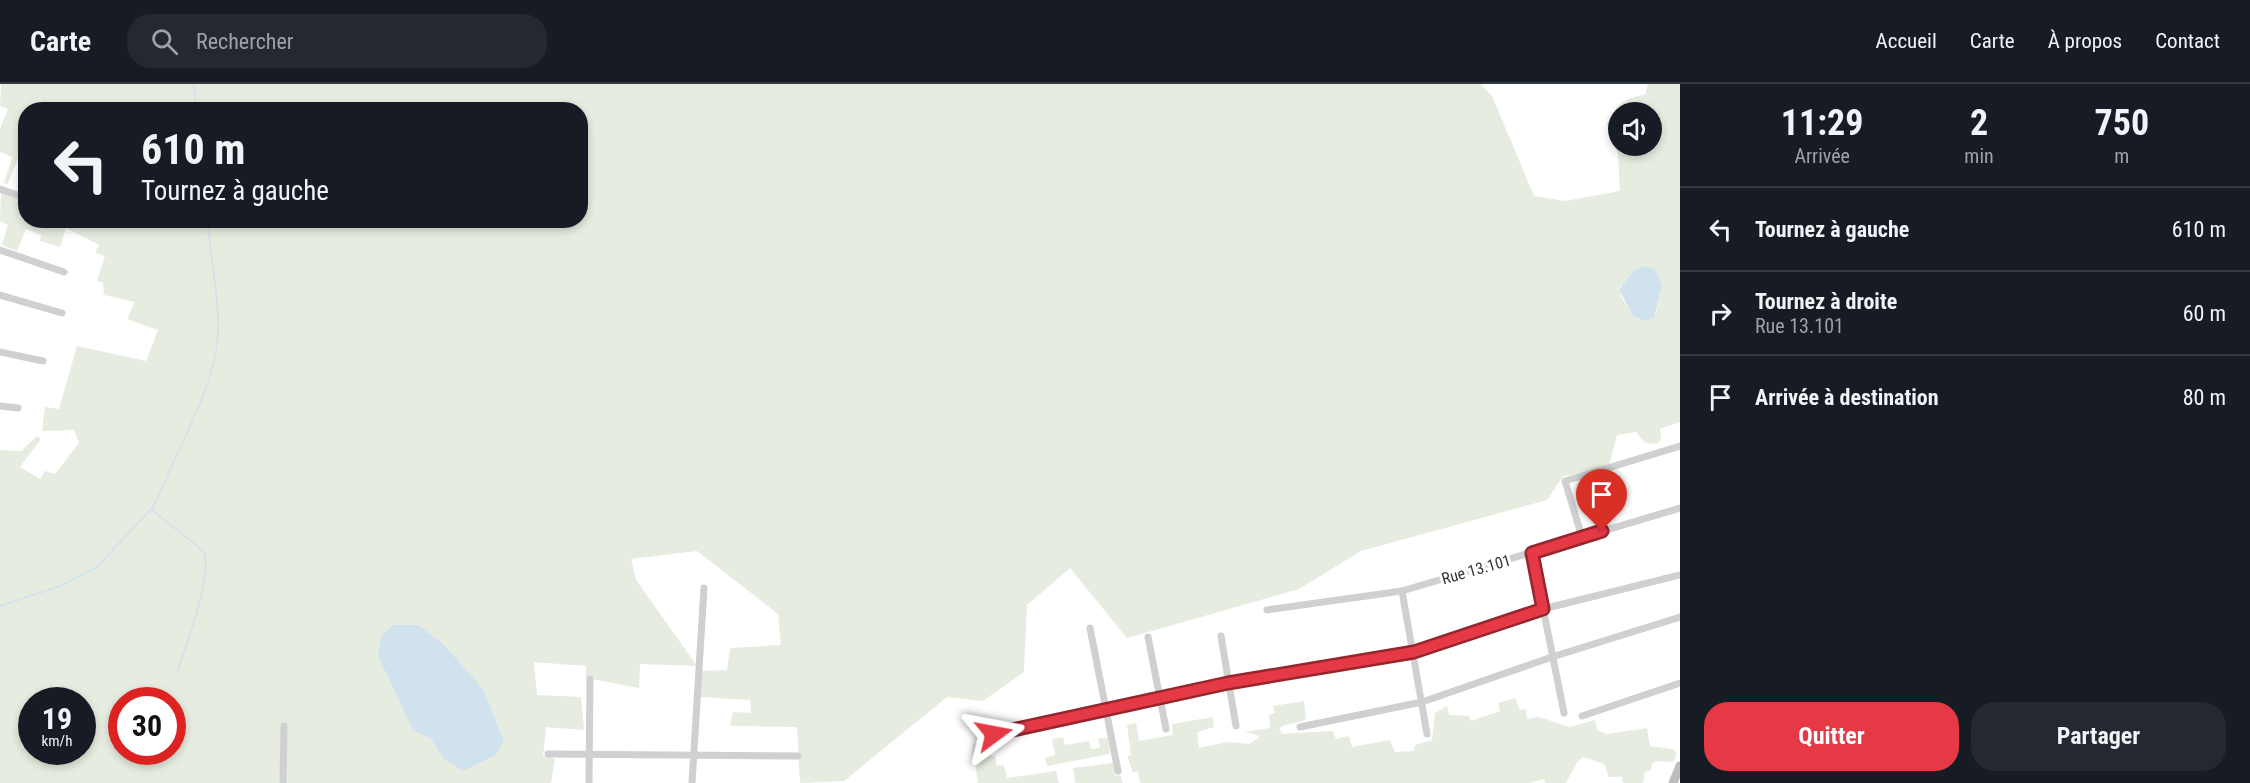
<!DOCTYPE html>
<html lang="fr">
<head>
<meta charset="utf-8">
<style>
  body { margin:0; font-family:"Roboto Condensed",sans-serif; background:#242831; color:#f1f3f6; height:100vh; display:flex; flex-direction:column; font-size:22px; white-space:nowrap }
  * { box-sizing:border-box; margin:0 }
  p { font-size:20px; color:#9ea1a6 }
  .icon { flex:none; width:33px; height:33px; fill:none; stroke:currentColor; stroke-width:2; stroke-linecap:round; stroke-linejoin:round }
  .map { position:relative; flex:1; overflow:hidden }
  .drawer { display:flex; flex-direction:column; background:#171b24; width:570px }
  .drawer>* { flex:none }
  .banner { position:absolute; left:18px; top:18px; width:570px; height:126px; border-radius:24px; box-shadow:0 3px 9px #0003; background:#171b24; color:#f1f3f6; overflow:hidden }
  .tools { position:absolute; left:1608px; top:18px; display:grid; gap:12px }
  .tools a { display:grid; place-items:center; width:54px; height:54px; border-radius:50%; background:#171b24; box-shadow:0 3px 9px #0003; font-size:30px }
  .speed { position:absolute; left:18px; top:603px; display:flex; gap:12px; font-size:30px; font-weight:700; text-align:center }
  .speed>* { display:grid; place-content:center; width:78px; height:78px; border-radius:50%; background:#171b24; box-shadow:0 3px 9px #0003; line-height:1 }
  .speed small { font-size:15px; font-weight:400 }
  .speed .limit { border:9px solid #d22; background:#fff; color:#111 }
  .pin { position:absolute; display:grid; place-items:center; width:51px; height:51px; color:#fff; margin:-62px -26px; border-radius:50% 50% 50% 0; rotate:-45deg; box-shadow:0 0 6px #0007 }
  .pin .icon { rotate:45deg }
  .me { position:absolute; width:66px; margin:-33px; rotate:77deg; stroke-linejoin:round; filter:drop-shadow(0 0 4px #0008) }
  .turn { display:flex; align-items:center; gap:21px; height:126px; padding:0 24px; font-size:27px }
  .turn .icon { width:78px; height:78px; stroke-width:2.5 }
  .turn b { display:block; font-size:42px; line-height:51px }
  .eta { display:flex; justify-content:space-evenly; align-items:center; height:102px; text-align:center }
  .eta b { font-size:36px; font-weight:700; line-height:42px }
  .primary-button { display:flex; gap:12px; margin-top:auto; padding:12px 24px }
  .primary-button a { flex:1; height:69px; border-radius:24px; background:#e63946; color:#fff; font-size:24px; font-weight:700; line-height:69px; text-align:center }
  .primary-button a+a { background:#242831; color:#f1f3f6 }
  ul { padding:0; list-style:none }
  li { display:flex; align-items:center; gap:18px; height:84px; padding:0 24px; border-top:2px solid #363941 }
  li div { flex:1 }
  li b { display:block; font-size:22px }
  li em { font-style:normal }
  header { display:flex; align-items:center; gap:36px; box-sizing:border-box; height:84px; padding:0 30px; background:#171b24; border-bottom:2px solid #363941 }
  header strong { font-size:28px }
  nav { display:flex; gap:33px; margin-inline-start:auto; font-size:21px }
  .search { width:420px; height:54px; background:#242831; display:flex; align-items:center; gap:15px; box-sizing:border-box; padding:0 21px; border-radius:24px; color:#9ea1a6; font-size:22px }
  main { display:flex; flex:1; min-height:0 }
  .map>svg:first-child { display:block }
</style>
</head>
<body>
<header>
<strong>Carte</strong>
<div class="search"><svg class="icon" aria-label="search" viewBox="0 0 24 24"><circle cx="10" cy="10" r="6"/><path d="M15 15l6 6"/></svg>Rechercher</div>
<nav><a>Accueil</a><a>Carte</a><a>À propos</a><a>Contact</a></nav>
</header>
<main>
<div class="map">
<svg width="1680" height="699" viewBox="0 0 1680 699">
  <rect width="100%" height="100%" fill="#fff"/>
  <g fill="#e6ecdf" fill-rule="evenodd">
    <path d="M 1,0 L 1481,0 L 1492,12 L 1534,112 L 1565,117 L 1620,107 L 1618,70 L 1607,40 C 1616,20 1624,14 1645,11 L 1648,0 L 1680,0 L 1680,338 L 1660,345 L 1661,356 L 1657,360 L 1645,359 L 1636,348 L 1617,351 L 1608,385 L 1563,392 L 1547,416 L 1361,467 L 1299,505 L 1127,554 L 1070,484 L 1027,521 L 1024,588 L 983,617 L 947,613 L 844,697 L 800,699 L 797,643 L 730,642 L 733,628 L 751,629 L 750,616 L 700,613 L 702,587 L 727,586 L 730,564 L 781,561 L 778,530 L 697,467 L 631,475 L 636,496 L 697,582 L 640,580 L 639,604 L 586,594 L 586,582 L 534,578 L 537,611 L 581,613 L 584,646 L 546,643 L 543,672 L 555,675 L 551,699 L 0,699 L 0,366 L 21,367 L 37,352 L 41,355 L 20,383 L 40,395 L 45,387 L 55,390 L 79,359 L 74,346 L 42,347 L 45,323 L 59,325 L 77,262 L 146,277 L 158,246 L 127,235 L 135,218 L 104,211 L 103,198 L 97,197 L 105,172 L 95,169 L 99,161 L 66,144 L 60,163 L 40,157 L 41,151 L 26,145 L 17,167 L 2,161 L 8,141 L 0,137 L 1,108 L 25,116 L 26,136 L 580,136 L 580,26 L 26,26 L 25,77 L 18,74 L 8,100 L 4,99 L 12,73 L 0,68 L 0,45 L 8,25 L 0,22 ZM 1618,28 L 1652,28 L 1652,62 L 1618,62 ZM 1631,190 L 1660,208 L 1656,229 L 1637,234 C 1633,232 1622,215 1620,210 L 1620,203 L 1628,196 ZM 378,572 L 465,587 L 484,606 L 504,657 L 444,675 L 430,654 L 413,647 ZM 32,616 L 82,616 L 82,668 L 32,668 ZM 122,616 L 172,616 L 172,668 L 122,668 Z"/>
    <path d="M 1515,614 L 1520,626 L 1526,625 L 1527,635 L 1539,633 L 1570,643 L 1595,636 L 1597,646 L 1607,650 L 1647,644 L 1650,662 L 1672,665 L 1677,669 L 1673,678 L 1656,677 L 1652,680 L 1651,686 L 1645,688 L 1643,699 L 1623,699 L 1622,693 L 1609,693 L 1604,680 L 1584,673 L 1578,677 L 1566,699 L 1545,699 L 1544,695 L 1529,699 L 1140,699 L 1138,688 L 1133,688 L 1127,672 L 1131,671 L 1127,641 L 1136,639 L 1139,657 L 1173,651 L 1172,640 L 1213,633 L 1214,643 L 1197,648 L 1199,664 L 1228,658 L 1249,660 L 1259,654 L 1257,651 L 1245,648 L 1270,644 L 1269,631 L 1275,629 L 1273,622 L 1304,617 L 1306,636 L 1282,642 L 1279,645 L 1282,650 L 1333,647 L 1336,655 L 1349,652 L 1352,663 L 1390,656 L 1395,668 L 1414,667 L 1415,661 L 1432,656 L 1435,629 L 1447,622 L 1449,631 L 1469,632 L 1471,637 L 1500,627 L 1498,619 Z"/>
    <path d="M 1063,653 L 1065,661 L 1089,657 L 1091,665 L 1100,664 L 1098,654 L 1108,654 L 1110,670 L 1047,682 L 1045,674 L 1055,671 L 1052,655 Z"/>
    <path d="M 982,657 L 984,671 L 995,672 L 997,682 L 1004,681 L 1007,694 L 1056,687 L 1059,699 L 976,699 L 978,698 L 972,660 Z"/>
    <path d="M 1113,679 L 1115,692 L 1120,691 L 1123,699 L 1075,699 L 1073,684 Z"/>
  </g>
  <g fill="#cfe2ee">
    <path d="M 1643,182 L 1654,185 L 1662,201 L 1654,234 L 1647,237 L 1633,232 L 1619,206 L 1634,186 Z"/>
    <path d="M 393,541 L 418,541 L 443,560 L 484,606 L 504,657 L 496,671 L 463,687 L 444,675 L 430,654 L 413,647 L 378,572 L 381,553 Z"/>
  </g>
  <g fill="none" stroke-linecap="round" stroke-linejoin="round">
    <g stroke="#cfe2ee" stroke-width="1.5">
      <path d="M 194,0 L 196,26"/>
      <path d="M 151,425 L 203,467 C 215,488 184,565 177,589"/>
      <path d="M 0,522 L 60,502 L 97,483 L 151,425 L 158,414 C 175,369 213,306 217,260 C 221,222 211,175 207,136"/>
    </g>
    <g stroke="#d0d0d0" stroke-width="7">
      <path d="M 0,105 L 26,114"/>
      <path d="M 0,166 L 64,188"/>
      <path d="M 0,211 L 62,229"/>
      <path d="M 0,268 L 43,277"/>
      <path d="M 0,322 L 18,324"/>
      <path d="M 1582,453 L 1565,397 L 1680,362"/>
      <path d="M 1532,469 L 1564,629"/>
      <path d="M 1402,507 L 1427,650"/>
      <path d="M 1267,526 L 1402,507 L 1680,424"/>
      <path d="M 1090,544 L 1118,687"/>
      <path d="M 1221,552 L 1236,642"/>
      <path d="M 1148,553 L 1166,645"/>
      <path d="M 1582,632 L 1680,599"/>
      <path d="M 1300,643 L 1422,618 L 1552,573 L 1680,533"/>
      <path d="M 994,650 L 1228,599 L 1414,568 L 1543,525 L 1680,491"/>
      <path d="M 548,670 L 798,672"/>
      <path d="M 283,699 L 284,642"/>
      <path d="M 589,699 L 590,595"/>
      <path d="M 692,699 L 704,504"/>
    </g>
    <path stroke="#bdbdbd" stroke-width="9" d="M 1673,699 L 1680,682"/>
  </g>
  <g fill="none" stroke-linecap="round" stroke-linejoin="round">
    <defs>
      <path id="route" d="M 994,650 L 1228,599 L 1414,568 L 1543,525 L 1532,469 L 1602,447"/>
    </defs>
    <use href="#route" stroke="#96252e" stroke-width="15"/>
    <use href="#route" stroke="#e63946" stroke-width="10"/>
  </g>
  <g text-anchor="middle" stroke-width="6" stroke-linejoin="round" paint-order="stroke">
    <g font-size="16" fill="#333" stroke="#fff">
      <text transform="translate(1476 485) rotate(-16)" y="6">Rue 13.101</text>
    </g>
  </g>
</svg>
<div class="tools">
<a><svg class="icon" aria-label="sound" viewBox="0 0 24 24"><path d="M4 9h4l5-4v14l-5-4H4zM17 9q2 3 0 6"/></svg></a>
</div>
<div class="speed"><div>19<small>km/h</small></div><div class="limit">30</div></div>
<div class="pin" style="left:1602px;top:447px;background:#d93025"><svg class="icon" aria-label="arrive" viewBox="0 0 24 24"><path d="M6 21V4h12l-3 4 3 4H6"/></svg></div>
<svg class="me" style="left:994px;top:650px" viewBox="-20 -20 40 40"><path d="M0-17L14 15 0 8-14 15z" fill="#e63946" stroke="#fff" stroke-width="4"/></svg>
<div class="banner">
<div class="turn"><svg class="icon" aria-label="left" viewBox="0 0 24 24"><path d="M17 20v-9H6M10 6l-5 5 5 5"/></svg><div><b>610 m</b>Tournez à gauche</div></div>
</div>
</div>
<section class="drawer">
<div class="eta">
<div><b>11:29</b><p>Arrivée</p></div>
<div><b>2</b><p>min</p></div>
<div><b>750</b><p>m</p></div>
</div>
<ul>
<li><svg class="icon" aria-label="left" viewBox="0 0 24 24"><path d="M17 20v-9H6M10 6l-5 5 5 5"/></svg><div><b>Tournez à gauche</b></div><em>610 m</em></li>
<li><svg class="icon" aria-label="right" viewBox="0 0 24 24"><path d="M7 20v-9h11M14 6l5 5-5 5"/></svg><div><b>Tournez à droite</b><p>Rue 13.101</p></div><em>60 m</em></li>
<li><svg class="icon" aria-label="arrive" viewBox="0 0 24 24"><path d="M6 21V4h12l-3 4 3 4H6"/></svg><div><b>Arrivée à destination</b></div><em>80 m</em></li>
</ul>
<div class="primary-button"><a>Quitter</a><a>Partager</a></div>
</section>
</main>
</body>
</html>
